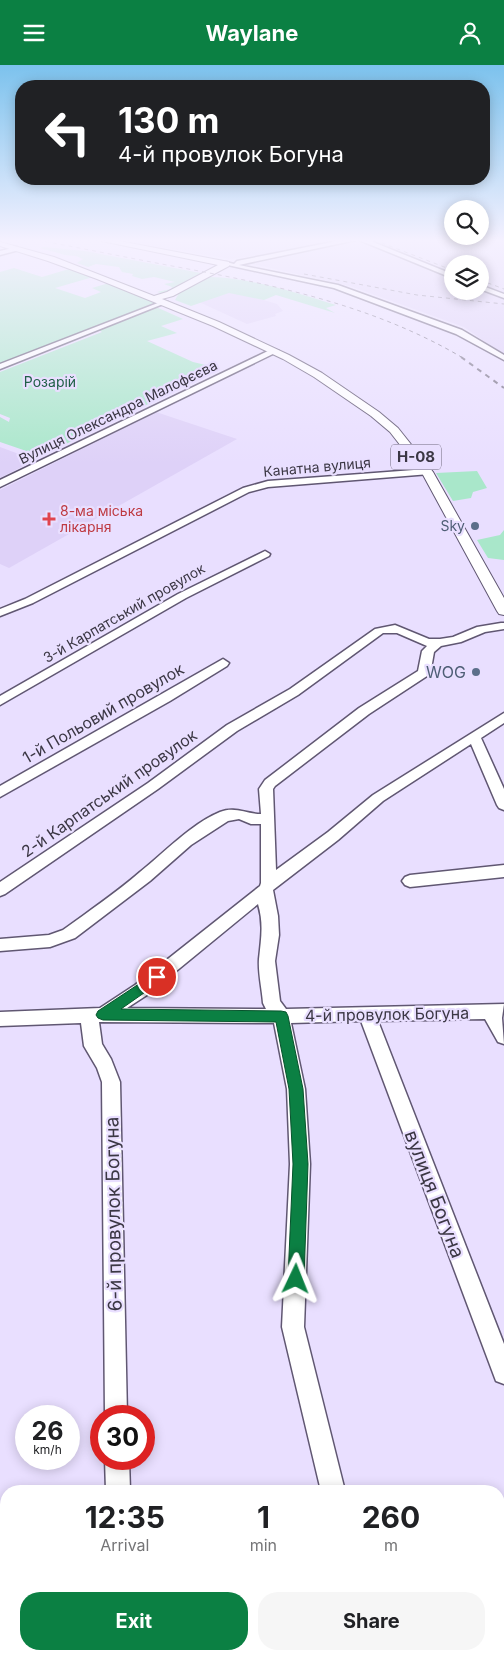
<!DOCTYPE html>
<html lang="en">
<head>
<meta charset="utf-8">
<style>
  body { margin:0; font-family:Inter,sans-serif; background:#f6f6f6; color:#202124; height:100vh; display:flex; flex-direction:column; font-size:19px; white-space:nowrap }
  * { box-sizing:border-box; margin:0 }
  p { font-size:16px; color:#757577 }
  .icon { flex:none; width:28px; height:28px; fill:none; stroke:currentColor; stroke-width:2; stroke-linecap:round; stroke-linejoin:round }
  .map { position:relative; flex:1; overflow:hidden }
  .details { position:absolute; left:0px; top:1420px; width:505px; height:175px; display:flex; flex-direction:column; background:#fff; border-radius:20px 20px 0 0; box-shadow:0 2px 12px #0003 }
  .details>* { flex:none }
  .guide { position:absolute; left:15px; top:15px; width:475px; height:105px; border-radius:20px; box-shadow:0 2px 12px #0003; background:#202124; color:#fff; overflow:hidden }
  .buttons { position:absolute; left:444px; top:135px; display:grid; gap:10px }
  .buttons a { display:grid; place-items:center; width:45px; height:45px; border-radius:50%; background:#fff; box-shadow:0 2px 12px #0003; font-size:25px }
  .speed { position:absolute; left:15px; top:1340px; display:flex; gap:10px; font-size:25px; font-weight:700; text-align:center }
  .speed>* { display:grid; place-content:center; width:65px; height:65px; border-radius:50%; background:#fff; box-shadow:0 2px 12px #0003; line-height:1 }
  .speed small { font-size:12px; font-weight:400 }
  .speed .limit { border:8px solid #d22; background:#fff; color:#111 }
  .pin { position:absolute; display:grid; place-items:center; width:42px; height:42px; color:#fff; margin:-21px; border:2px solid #fff; border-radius:50%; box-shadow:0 1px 5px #0007 }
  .me { position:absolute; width:55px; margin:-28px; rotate:2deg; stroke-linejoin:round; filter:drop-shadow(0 0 4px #0008) }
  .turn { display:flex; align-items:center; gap:18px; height:105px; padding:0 20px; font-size:22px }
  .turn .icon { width:65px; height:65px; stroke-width:2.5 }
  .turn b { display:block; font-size:35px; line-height:42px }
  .eta { display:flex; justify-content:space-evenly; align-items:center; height:85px; text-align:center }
  .eta b { font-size:30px; font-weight:700; line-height:35px }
  .button { display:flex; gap:10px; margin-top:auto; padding:10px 20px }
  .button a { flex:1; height:58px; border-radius:20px; background:#0b8043; color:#fff; font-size:20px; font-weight:700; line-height:58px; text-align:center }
  .button a+a { background:#f6f6f6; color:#202124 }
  header { display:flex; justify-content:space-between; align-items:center; height:65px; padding:0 20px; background:#0b8043; color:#fff; font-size:22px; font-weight:700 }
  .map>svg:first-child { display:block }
</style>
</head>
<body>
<header><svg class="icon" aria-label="menu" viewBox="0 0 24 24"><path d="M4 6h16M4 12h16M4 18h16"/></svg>Waylane<svg class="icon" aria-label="person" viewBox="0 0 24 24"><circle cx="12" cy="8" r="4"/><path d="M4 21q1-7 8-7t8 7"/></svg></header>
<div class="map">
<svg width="504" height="1595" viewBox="0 0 504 1595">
  <rect width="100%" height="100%" fill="#e9dfff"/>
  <g fill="#ded1f8" fill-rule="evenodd">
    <path d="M 138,175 L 324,175 L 325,179 L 278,188 L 230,194 L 136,178 Z"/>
    <path d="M 360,175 L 504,175 L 504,290 L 464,262 L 350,221 L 253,199 ZM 452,199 L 480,199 L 480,226 L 452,226 Z"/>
    <path d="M 233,226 L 277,239 L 283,246 L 275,249 L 276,251 L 247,259 L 199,237 Z"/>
    <path d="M 156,347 L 237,374 L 9,503 L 0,499 L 0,425 Z"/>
    <path d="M 0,382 L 35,395 L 0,413 Z"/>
  </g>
  <g fill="#a9e7ca">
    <path d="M 44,182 L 85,186 L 206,209 L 166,229 L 157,227 L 171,224 L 172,222 L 164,219 L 175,217 L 154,212 L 142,214 L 132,211 L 133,209 L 122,207 L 119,202 L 96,199 L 88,202 L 77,198 L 83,194 L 76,191 L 65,190 L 40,183 Z"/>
    <path d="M 14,203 L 42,212 L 69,204 L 93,212 L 55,223 L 85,233 L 101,227 L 92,223 L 109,218 L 157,237 L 0,299 L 0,207 Z"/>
    <path d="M 210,212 C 252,213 296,228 336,240 L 326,243 L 335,248 L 276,230 L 264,235 L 229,228 L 191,241 L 175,235 L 179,228 Z"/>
    <path d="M 156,242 L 183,254 L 161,261 L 177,268 L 147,276 L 193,297 L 210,301 L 166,325 L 171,328 L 41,391 L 0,377 L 0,352 L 9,357 L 10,353 L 0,349 L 0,307 L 102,267 L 98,264 Z"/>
    <path d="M 477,406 L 487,423 L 473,427 L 471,433 L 453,436 L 436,408 Z"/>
    <path d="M 504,465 L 504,495 L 488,493 L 477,475 L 500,470 Z"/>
  </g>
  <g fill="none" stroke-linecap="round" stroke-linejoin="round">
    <defs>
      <g id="minor">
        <path d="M 342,175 L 356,175 L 239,200 L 338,220 L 462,265 L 504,290 L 504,295 L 456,269 L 334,223 L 223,199 L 226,197 L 234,199 L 237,196 Z"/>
        <path d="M 359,175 L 368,175 L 452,209 L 452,213 Z"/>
        <path d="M 17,182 L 19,185 L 0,190 L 0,186 Z"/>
        <path d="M 480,220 L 504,229 L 504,233 L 480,224 Z"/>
        <path d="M 163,236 L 168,237 L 0,304 L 0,299 Z"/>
        <path d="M 272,284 L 279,286 L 0,422 L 0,415 Z"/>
        <path d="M 427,404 L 432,407 L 430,409 L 268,422 L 249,427 L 33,538 L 0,551 L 0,544 L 25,534 L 243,423 L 268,416 Z"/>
        <path d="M 265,486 L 270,489 L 269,491 L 186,533 L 0,640 L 0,631 L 178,529 Z"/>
        <path d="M 501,558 L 504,558 L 504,564 L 485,567 L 461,577 L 441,581 L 434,587 L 431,604 L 427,611 L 369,649 L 275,721 L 273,724 L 276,805 L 328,767 L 373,730 L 504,648 L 504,658 L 481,673 L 504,724 L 504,745 L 499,743 L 497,740 L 471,679 L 383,736 L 338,775 L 273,825 L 278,851 L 279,870 L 275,896 L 280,936 L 286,944 L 504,939 L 502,953 L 504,979 L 498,977 L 485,954 L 378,956 L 504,1279 L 504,1319 L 496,1316 L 361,956 L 291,958 L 305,1024 L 310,1099 L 304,1262 L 345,1426 L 321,1426 L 282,1262 L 290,1099 L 287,1024 L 274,958 L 99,957 L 102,979 L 111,994 L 120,1017 L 127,1351 L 105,1351 L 102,1017 L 97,1003 L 84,981 L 81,958 L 0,961 L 0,947 L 100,943 L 135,920 L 260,821 L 261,818 L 261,759 L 251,759 L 239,754 L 228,756 L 191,780 L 150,816 L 75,873 L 50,882 L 0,886 L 0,874 L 49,870 L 63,865 C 89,846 116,828 140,807 C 164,788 191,759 220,747 C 235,741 246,749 261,749 L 259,724 L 265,715 L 359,643 L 418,606 L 422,586 L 427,581 L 397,568 L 383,568 L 298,630 L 237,666 L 158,724 L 5,829 L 0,831 L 0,817 L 148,718 L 227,660 L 290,624 L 375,564 L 395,560 L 429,574 L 440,574 L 453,572 L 477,562 ZM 258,839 C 264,859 261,874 259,894 C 258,908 262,924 263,938 L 266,944 L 127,943 L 147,930 Z"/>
        <path d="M 223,594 L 229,598 L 227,601 L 170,636 L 0,732 L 0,721 Z"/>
        <path d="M 504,800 L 504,812 L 410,822 L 405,820 L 402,816 L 405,812 L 410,810 Z"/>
        <path d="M 105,1394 L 129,1394 L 130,1426 L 106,1426 Z"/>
        <rect x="109" y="1589" width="26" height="6"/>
        <path d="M 358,1589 L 384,1589 L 385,1595 L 359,1595 Z"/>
      </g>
      <path id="major" d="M 97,175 L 114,175 L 229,197 L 229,201 L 173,231 L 162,234 L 219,257 L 289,290 L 322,308 L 379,347 L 398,363 L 433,407 L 504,533 L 504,550 L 499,549 L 497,546 L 422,408 L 390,367 L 371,351 L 314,312 L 283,294 L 213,261 L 97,214 L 48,196 L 0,181 L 0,177 L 54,192 L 154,231 L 167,227 L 218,200 Z"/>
    </defs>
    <use href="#minor" stroke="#605772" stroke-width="3"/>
    <use href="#major" stroke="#605772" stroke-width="2"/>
    <use href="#minor" fill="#fff" fill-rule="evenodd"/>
    <use href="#major" fill="#fff" fill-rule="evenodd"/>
    <g stroke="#797387" stroke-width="1" stroke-dasharray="4 4" stroke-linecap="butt">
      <path d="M 37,175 C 86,184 134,194 183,203 C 280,221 377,242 463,293"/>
      <path d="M 374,175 L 452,205"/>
      <path d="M 304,209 L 417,230 L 504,239"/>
      <path d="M 480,215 L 504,224"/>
    </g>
    <path stroke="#797387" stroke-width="2" stroke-dasharray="5 5" stroke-linecap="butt" d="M 461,292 L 504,323"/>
  </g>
  <linearGradient id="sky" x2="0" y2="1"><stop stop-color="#7cc2ed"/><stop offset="0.44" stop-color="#f5f1ff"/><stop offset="1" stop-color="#f5f1ff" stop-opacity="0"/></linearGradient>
  <rect width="504" height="399" fill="url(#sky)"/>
  <path fill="#0b8043" stroke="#07532c" d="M 157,907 L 161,909 L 163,912 L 161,916 L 121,944 L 281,946 L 286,947 L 288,951 L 303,1024 L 308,1099 L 304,1214 L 302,1220 L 296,1222 L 290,1220 L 288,1214 L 293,1099 L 289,1024 L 276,957 L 103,955 L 98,953 L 96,950 L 98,946 Z"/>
  <path fill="#e0444e" stroke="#e9dfff" stroke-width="2" d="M46.5 446.5h5v5h5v5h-5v5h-5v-5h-5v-5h5z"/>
  <g fill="#5c6f8a" stroke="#e9dfff" stroke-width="2">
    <circle cx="475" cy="461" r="5"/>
    <circle cx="476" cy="607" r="5"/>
  </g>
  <g text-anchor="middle" stroke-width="4.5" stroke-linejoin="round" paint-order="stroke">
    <g font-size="14" fill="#1f5f47" stroke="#e9dfff">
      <text x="50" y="322">Розарій</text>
    </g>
    <g font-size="14" fill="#3b3744" stroke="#e9dfff">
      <text transform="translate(118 347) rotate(-26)" y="5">Вулиця Олександра Малофєєва</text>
      <text transform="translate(317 402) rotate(-5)" y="5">Канатна вулиця</text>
      <text transform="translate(124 548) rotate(-30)" y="5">3-й Карпатський провулок</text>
    </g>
    <g font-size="14" fill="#be3a42" stroke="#e9dfff" text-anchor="start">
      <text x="60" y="451">8-ма міська<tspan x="60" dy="16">лікарня</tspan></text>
    </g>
    <g font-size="14" fill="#4e5e75" stroke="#e9dfff" text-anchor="end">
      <text x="465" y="466">Sky</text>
    </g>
    <rect fill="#e9dfff" stroke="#6f697c" stroke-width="1" x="391" y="379.5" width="50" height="25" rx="4"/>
    <g font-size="15" font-weight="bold" fill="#3b3744">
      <text x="416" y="397">Н-08</text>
    </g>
    <g font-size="16" fill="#4e5e75" stroke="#e9dfff" text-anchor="end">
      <text x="466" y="613">WOG</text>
    </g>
    <g font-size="16" fill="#3b3744" stroke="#e9dfff">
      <text transform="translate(103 648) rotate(-30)" y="6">1-й Польовий провулок</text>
      <text transform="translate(109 728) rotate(-35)" y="6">2-й Карпатський провулок</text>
      <text transform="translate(387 949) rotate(-1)" y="6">4-й провулок Богуна</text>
    </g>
    <g font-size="19" fill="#3b3744" stroke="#e9dfff">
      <text transform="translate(435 1129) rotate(69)" y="7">вулиця Богуна</text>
      <text transform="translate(113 1149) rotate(-91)" y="7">6-й провулок Богуна</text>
    </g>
  </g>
</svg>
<div class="buttons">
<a><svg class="icon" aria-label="search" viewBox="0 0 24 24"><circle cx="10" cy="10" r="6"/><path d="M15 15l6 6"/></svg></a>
<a><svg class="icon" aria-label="layers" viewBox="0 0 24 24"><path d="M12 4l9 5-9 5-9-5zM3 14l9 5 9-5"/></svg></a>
</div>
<div class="speed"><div>26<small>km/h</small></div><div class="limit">30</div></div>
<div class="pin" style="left:157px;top:912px;background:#d93025"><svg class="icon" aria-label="arrive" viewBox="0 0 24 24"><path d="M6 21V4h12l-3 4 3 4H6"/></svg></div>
<svg class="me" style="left:296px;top:1214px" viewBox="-20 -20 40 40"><path d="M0-17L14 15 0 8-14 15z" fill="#0b8043" stroke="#fff" stroke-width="4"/></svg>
<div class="guide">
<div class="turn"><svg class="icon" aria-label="left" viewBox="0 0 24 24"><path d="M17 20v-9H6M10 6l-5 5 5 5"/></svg><div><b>130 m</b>4-й провулок Богуна</div></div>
</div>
<section class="details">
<div class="eta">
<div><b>12:35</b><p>Arrival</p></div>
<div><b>1</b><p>min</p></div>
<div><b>260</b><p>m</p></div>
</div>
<div class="button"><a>Exit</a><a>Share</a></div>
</section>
</div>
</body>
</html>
